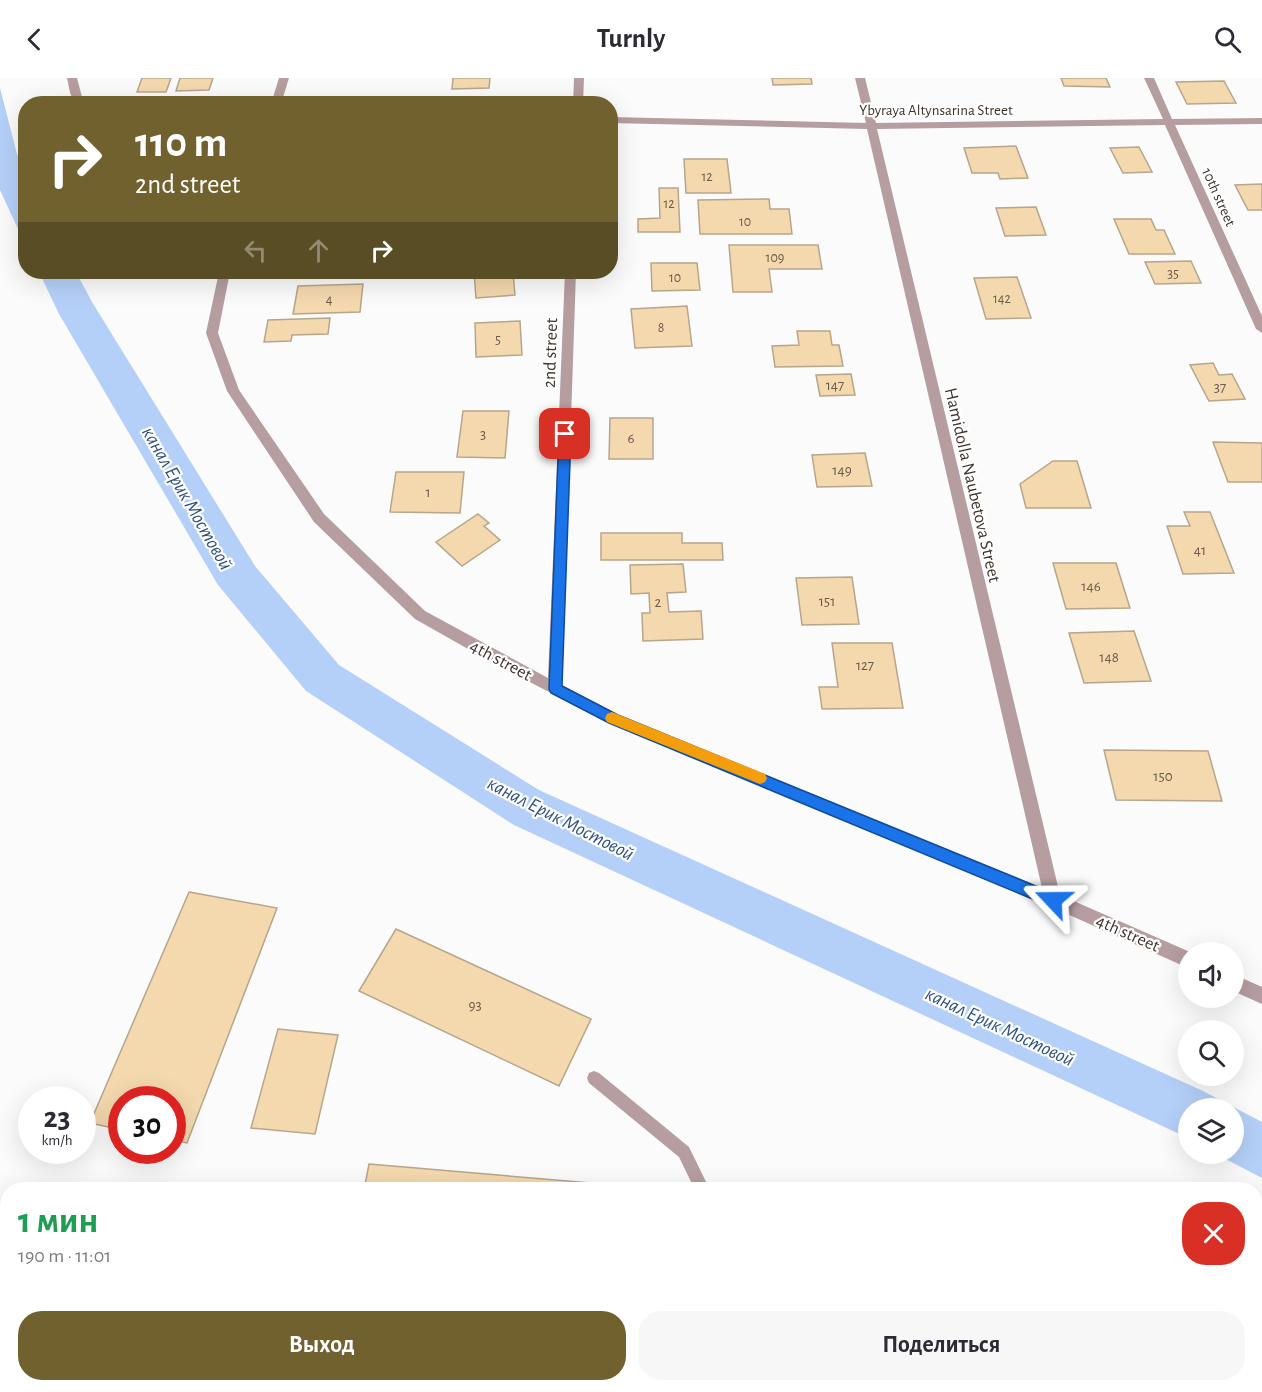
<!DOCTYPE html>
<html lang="ru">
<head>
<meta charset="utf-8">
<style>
  body { margin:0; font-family:"Alegreya Sans",sans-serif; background:#f7f7f7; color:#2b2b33; height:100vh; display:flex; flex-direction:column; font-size:22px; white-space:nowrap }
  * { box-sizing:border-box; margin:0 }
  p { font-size:20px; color:#7c7c81 }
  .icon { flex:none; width:33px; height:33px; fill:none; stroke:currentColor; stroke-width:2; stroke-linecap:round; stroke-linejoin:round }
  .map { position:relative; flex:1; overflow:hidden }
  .details { position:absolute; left:0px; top:1104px; width:1263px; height:210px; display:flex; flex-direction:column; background:#fff; border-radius:24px 24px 0 0; box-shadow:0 6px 24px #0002 }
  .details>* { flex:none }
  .top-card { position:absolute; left:18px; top:18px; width:600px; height:183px; border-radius:24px; box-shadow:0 6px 24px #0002; background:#70612f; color:#fff; overflow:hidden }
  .buttons { position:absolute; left:1178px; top:864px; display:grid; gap:12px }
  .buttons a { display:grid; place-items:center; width:66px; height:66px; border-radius:50%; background:#fff; box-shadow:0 6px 24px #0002; font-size:30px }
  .speed { position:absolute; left:18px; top:1008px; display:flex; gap:12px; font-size:30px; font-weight:700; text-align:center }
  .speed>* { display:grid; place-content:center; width:78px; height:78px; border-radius:50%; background:#fff; box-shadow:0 6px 24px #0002; line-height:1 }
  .speed small { font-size:15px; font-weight:400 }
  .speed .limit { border:9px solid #d22; background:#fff; color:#111 }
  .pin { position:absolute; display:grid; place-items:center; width:51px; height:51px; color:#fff; margin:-26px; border-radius:12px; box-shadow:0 3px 9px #0006 }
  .me { position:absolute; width:66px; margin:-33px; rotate:293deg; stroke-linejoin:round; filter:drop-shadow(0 0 4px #0008) }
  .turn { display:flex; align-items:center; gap:21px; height:126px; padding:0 18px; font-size:27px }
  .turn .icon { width:78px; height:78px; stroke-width:2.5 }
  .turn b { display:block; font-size:42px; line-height:51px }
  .lanes { display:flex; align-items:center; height:57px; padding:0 18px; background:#0003; justify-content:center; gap:30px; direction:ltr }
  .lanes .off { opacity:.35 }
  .round { display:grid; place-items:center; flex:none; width:63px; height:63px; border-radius:24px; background:#f7f7f7 }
  .head { display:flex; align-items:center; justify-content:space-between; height:102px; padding:0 18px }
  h1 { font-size:36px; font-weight:700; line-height:45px; color:#1e9e55 }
  .action { display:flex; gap:12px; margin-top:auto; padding:12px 18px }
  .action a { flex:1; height:69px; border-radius:24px; background:#70612f; color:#fff; font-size:24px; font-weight:700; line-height:69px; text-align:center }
  .action a+a { background:#f7f7f7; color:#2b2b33 }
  header { display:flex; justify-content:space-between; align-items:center; height:78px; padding:0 18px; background:#fff; font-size:27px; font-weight:700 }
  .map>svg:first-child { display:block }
</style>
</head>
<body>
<header><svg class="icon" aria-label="back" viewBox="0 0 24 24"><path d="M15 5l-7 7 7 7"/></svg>Turnly<svg class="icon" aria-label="search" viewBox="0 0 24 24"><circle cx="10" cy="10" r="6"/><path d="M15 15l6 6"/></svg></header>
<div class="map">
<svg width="1262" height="1314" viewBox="0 0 1262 1314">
  <rect width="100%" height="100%" fill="#fbfbfb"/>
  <g fill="#b5d0f8">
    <path d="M 0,10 L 17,76 L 25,93 L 25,166 L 0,112 Z"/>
    <path d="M 39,194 L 76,194 L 92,224 L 255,488 L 339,587 L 539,712 L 1203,1013 L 1262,1044 L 1262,1100 L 1216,1076 L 1233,1076 L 1233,1030 L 1188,1030 L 1188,1060 L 514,747 L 306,613 L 218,507 L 59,236 Z"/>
  </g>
  <g fill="#f4d8ae" stroke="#b7a58c" stroke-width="1.5">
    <path d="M 142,0 L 171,0 L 166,14 L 137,14 Z"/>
    <path d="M 180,0 L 213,0 L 209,12 L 176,13 Z"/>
    <path d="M 453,0 L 490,0 L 489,10 L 452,11 Z"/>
    <path d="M 772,0 L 811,0 L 812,6 L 773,7 Z"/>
    <path d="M 1061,0 L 1106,0 L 1110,9 L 1064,8 Z"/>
    <path d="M 1224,3 L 1236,25 L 1187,26 L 1176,4 Z"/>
    <path d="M 1016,68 L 1028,100 L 1000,101 L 998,95 L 972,95 L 964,70 Z"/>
    <path d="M 1139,69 L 1152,94 L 1123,95 L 1110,70 Z"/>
    <path d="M 684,81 L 727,81 L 731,115 L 686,115 Z"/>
    <path d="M 1262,106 L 1262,132 L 1248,132 L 1235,107 Z"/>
    <path d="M 659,110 L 678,110 L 680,154 L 638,154 L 638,141 L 660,140 Z"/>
    <path d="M 769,121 L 770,131 L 789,131 L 792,156 L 700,156 L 698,122 Z"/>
    <path d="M 1036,129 L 1046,157 L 1005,158 L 996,130 Z"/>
    <path d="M 1114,141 L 1151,141 L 1156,152 L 1164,152 L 1175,176 L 1129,176 Z"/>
    <path d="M 729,167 L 818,167 L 822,191 L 769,191 L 772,214 L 733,214 Z"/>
    <path d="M 1191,183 L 1201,205 L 1155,206 L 1145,184 Z"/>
    <path d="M 651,185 L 697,185 L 700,212 L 652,213 Z"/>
    <path d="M 474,194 L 513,194 L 515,217 L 476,220 Z"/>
    <path d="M 1017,199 L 1031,240 L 986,241 L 974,200 Z"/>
    <path d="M 363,206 L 360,234 L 293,236 L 298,208 Z"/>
    <path d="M 687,228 L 692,268 L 635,270 L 631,231 Z"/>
    <path d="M 330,240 L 328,256 L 292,257 L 291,263 L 264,264 L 268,242 Z"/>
    <path d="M 520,243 L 522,277 L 476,279 L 475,245 Z"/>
    <path d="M 797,253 L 830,253 L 832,267 L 839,267 L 843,288 L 775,289 L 772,268 L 799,267 Z"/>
    <path d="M 1213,285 L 1219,297 L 1232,296 L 1245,321 L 1209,323 L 1190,287 Z"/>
    <path d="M 851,296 L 855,317 L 820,318 L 816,297 Z"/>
    <path d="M 463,333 L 509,333 L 505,380 L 457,379 Z"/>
    <path d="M 610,340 L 653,340 L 653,381 L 609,381 Z"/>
    <path d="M 1213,364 L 1262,365 L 1262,404 L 1228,404 Z"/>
    <path d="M 865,375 L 872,408 L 817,409 L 812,377 Z"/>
    <path d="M 1053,383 L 1077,383 L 1091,430 L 1026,430 L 1020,406 Z"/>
    <path d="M 396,394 L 464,394 L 460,435 L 390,434 Z"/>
    <path d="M 1184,434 L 1210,434 L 1234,495 L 1183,496 L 1167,448 L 1190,448 Z"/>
    <path d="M 478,436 L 489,445 L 484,448 L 500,462 L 462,488 L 436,464 Z"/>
    <path d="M 601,455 L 682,455 L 682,465 L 722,465 L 723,482 L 601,482 Z"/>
    <path d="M 1053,485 L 1116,485 L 1130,530 L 1066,531 Z"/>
    <path d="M 683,486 L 686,514 L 667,515 L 669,534 L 701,533 L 703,561 L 643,563 L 642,535 L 650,535 L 649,515 L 631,516 L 630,487 Z"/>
    <path d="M 852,499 L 859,546 L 802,547 L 796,500 Z"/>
    <path d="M 1134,553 L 1151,603 L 1084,605 L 1069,555 Z"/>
    <path d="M 832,565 L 892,565 L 903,630 L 822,631 L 819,609 L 838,609 Z"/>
    <path d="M 1104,672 L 1208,673 L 1222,723 L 1116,722 Z"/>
    <path d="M 189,814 L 277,830 L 187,1065 L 172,1062 L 172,1022 L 122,1022 L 122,1052 L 90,1045 Z"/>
    <path d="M 396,851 L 591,941 L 559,1008 L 359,913 Z"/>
    <path d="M 278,951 L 338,957 L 315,1056 L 251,1050 Z"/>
    <path d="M 369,1086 L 591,1105 L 683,1107 L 683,1112 L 364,1112 Z"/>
    <path d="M 1256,1285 L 1262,1286 L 1262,1314 L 976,1314 L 976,1306 L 1256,1306 Z"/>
    <rect x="642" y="1306" width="60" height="8"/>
    <path d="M 788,1306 L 894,1306 L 895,1314 L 789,1314 Z"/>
  </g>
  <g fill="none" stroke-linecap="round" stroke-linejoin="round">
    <g fill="#b59da0" fill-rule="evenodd">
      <path d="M 594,993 L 599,995 L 689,1069 L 710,1112 L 695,1112 L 679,1079 L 589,1005 L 587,1000 L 589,995 Z"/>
      <rect x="719" y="1306" width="16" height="8"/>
    </g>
    <g fill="#b59da0" fill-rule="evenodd">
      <path d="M 67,0 L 77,0 L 82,19 L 90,26 C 69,26 71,17 67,0 Z"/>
      <path d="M 279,0 L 289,0 L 281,26 L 271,26 Z"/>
      <path d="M 574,0 L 584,0 L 583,26 L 573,26 Z"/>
      <path d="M 855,0 L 865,0 L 876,45 L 1163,41 L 1144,0 L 1154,0 L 1172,41 L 1262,40 L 1262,46 L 1175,47 L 1262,238 L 1262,255 L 1256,251 L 1165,47 L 877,51 L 1060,817 L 1190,874 L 1188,874 L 1188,890 L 1047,827 L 609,645 L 491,584 L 415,541 L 314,444 L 227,313 L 206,255 L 219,194 L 230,194 L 218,255 L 239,312 L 324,436 L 425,533 L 548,600 L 565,194 L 576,194 L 562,607 L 619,637 L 1042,810 L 867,51 L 610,45 L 610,39 L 866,45 Z"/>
      <path d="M 1233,896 L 1262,909 L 1262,926 L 1233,913 Z"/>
    </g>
  </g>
  <path fill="#1a73e8" stroke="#114b97" stroke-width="1.5" d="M 565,352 L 571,356 L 562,608 L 618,637 L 1058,817 L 1060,822 L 1058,827 L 1053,829 L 1047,827 L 609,645 L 551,615 L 549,611 L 559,356 Z"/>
  <path fill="#f59e0b" d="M 612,634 L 765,696 L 767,700 L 765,704 L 760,706 L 607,644 L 605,640 L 607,636 Z"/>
  <g text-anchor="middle" stroke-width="4.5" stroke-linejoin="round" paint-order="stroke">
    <g font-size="14" fill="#6c5c4c">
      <text x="707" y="103">12</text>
      <text x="669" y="130">12</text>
      <text x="745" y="148">10</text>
      <text x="775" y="184">109</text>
      <text x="1173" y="200">35</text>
      <text x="675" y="204">10</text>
      <text x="1002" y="225">142</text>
      <text x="329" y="226">4</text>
      <text x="661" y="254">8</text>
      <text x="498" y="266">5</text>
    </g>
    <g font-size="15" fill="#3e332b" stroke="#fff">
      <text x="936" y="37">Ybyraya Altynsarina Street</text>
      <text transform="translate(1219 119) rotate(66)" y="5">10th street</text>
    </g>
    <g font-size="15" fill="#6c5c4c">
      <text x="835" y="312">147</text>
      <text x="1220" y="314">37</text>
      <text x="483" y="361">3</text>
      <text x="631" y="365">6</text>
      <text x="842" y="397">149</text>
      <text x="428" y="419">1</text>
      <text x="1200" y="477">41</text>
      <text x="1091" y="513">146</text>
      <text x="827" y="528">151</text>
      <text x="658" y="529">2</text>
      <text x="1109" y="584">148</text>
      <text x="865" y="592">127</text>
      <text x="1163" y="703">150</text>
      <text x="475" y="932">93</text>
    </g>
    <g font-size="18" fill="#3e332b" stroke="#fff">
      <text transform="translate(550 275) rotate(-88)" y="6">2nd street</text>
      <text transform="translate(973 407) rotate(77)" y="6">Hamidolla Naubetova Street</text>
      <text transform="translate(501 582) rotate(28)" y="6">4th street</text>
      <text transform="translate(1128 855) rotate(24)" y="6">4th street</text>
    </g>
    <g font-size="20" font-style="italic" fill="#2c4f81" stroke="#fff">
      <text transform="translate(188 420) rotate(60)" y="7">канал Ерик Мостовой</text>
      <text transform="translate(561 740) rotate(27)" y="7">канал Ерик Мостовой</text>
      <text transform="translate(1000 948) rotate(25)" y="7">канал Ерик Мостовой</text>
    </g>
  </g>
</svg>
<div class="buttons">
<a><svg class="icon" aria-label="sound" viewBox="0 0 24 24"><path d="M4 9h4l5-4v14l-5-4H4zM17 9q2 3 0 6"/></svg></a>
<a><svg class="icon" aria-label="search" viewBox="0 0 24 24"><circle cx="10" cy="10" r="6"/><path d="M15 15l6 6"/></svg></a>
<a><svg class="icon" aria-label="layers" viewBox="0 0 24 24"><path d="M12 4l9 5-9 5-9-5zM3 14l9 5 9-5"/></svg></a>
</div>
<div class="speed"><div>23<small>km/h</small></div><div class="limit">30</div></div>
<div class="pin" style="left:565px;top:356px;background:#d93025"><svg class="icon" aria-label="arrive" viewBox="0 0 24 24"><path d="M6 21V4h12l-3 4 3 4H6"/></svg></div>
<svg class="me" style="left:1053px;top:822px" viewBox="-20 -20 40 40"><path d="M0-17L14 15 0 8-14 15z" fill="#1a73e8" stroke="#fff" stroke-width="4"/></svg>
<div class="top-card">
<div class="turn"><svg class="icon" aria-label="right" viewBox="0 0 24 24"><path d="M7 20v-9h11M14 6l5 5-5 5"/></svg><div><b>110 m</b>2nd street</div></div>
<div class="lanes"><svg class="icon off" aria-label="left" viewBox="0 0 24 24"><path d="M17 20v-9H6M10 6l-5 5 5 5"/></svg><svg class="icon off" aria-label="ahead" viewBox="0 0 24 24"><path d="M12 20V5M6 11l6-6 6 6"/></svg><svg class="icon" aria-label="right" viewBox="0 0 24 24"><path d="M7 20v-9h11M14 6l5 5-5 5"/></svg></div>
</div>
<section class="details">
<div class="head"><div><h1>1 мин</h1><p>190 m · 11:01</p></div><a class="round" style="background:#d93025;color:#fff"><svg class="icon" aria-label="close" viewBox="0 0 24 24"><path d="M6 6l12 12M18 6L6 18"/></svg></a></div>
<div class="action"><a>Выход</a><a>Поделиться</a></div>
</section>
</div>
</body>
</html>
